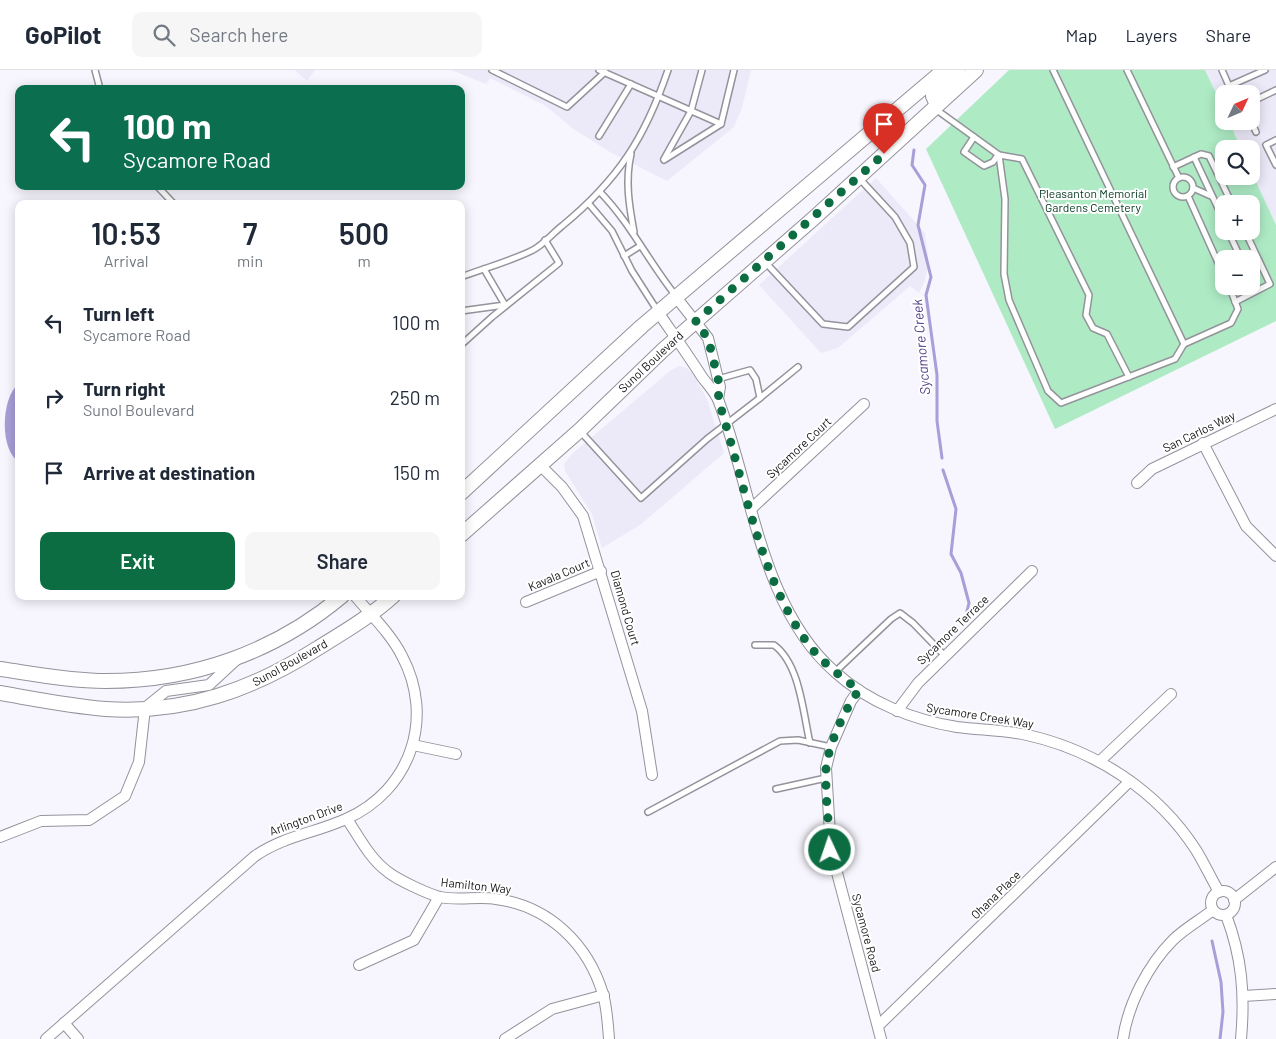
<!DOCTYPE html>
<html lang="en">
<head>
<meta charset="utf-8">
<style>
  body { margin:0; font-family:Barlow,sans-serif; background:#f6f6f7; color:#1f2937; height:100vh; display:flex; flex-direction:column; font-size:19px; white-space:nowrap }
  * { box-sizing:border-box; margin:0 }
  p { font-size:16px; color:#747a83 }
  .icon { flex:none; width:28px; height:28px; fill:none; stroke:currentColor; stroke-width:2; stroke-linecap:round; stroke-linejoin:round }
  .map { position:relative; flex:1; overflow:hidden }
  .side { position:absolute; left:15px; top:130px; width:450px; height:400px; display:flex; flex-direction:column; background:#fff; border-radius:10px; box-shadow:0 2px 12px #0003 }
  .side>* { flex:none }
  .banner { position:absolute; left:15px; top:15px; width:450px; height:105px; border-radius:10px; box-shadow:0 2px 12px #0003; background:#0b6e4f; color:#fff; overflow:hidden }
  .needle { width:32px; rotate:46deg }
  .controls { position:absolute; left:1215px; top:15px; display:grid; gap:10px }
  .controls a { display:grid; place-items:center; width:45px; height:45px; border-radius:10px; background:#fff; box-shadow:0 2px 12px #0003; font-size:25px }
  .pin { position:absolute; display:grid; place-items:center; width:42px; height:42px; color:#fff; margin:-51px -21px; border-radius:50% 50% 50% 0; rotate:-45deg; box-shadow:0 0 5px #0007 }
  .pin .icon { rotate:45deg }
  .me { position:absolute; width:55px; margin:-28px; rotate:357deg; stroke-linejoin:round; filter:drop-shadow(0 0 4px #0008) }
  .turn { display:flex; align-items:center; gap:18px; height:105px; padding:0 25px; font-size:22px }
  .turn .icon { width:65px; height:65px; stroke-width:2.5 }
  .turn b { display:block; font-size:35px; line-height:42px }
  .eta { display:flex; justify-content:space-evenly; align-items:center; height:85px; text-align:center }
  .eta b { font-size:30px; font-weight:600; line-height:35px }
  .primary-button { display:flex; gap:10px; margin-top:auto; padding:10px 25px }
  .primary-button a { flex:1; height:58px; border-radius:10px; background:#0d6d42; color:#fff; font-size:20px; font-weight:600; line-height:58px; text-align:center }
  .primary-button a+a { background:#f6f6f7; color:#1f2937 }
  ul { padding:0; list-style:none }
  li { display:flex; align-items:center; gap:15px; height:75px; padding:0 25px }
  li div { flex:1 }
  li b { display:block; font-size:19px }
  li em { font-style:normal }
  header { display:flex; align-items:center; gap:30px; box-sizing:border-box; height:70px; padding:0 25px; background:#fff; border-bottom:1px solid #e0e1e3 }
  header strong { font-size:24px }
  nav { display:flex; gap:28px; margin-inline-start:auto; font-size:18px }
  .search { width:350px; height:45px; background:#f6f6f7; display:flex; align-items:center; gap:12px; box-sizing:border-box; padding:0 18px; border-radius:10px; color:#747a83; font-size:19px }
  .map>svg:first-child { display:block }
</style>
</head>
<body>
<header>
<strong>GoPilot</strong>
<div class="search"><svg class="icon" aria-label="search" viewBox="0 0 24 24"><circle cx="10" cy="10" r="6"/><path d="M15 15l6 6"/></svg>Search here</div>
<nav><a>Map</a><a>Layers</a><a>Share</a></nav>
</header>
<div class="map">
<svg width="1276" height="969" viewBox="0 0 1276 969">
  <rect width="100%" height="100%" fill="#f7f6fe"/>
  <g fill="#eceaf9">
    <path d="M 295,0 L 315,0 L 307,11 Z"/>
    <path d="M 451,0 L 751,0 L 742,38 L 734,57 L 667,111 L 610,82 L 572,58 L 546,36 L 490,8 L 486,14 Z"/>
    <path d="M 1205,0 L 1276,0 L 1276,155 L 1251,101 L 1251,79 L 1241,79 L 1229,51 L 1251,51 L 1251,24 L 1224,24 L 1224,40 Z"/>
    <path d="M 876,108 L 925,163 L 929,195 L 924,213 L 919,223 L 910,216 L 838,278 L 821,283 L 759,215 Z"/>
    <path d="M 679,296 L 687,298 L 694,306 L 707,329 L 724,383 L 640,455 L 602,478 L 592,444 L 565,401 L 564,394 L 572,384 L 671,300 Z"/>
  </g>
  <path fill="#aeebc5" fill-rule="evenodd" d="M 1009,0 L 1205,0 L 1224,40 L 1224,51 L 1229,51 L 1241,79 L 1224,79 L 1224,106 L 1251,106 L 1251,101 L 1276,155 L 1276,251 L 1055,359 L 926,79 ZM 1224,134 L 1251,134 L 1251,161 L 1224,161 ZM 1224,189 L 1251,189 L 1251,216 L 1224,216 Z"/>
  <path fill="#a89ed8" d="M 19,313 L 19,392 C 0,381 0,329 19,313 Z"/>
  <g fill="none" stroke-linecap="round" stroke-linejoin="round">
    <g stroke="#a89ed8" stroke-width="3">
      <path d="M 914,80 L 912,95 L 925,115 L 918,155 L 931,207 L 926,225 L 937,305 L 937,351 L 942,388"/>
      <path d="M 943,400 L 956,439 L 951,484 L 961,503 L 969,533 L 964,553"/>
      <path d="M 1212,871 L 1221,912 L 1223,942 L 1220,969"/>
    </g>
    <defs>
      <g id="service">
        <path d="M 95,0 L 100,19"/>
        <path d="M 492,0 L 567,37 L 605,2"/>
        <path d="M 599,0 L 721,54"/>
        <path d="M 1053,0 L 1184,274 L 1231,253 L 1238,239 L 1229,216"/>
        <path d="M 1127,0 L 1179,108"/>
        <path d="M 1222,0 L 1229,16 L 1265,0"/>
        <path d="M 1251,32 L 1276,20"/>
        <path d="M 934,38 L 999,85 L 1022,89 L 1089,225 L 1086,245 L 1093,258 L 1107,264 L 1129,307"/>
        <path d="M 1251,51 L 1256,62"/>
        <path d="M 599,66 L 631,14"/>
        <path d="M 974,67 L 964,82 L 984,96 L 993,92 L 998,85"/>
        <path d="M 1276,70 L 1266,75 L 1276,95"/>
        <path d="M 631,84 C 625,111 629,135 634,162"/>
        <path d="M 999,85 L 1005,129 L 1004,204 L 1009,230 L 1048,321 L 1061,333 L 1175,289 L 1184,274"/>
        <path d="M 1194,87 L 1224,151"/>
        <path d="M 664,89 L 691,41 L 702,0"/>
        <path d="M 664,90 L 721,54 L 734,0"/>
        <path d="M 1173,97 L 1201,84 L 1209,86 L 1232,134"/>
        <circle cx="1183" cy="117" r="10"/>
        <path d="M 157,116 L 174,134"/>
        <path d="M 1193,118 L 1211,126"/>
        <path d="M 600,122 C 631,154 648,191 676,226"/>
        <path d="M 1188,126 L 1224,206"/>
        <path d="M 589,134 L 612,161 L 632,201 L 657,240"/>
        <path d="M 1228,161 L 1241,189"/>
        <path d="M 624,186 L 640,176"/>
        <path d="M 765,192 L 823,254 L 848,257 L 914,197 L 910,173 L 895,147 L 859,108"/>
        <path d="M 461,207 C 485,198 511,191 533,180 C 543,175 553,163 562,156 C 618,110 645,68 668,0"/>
        <path d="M 1235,232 L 1270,214 L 1245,161"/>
        <path d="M 461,241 L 505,235 L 484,199"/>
        <path d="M 461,275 L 492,247 L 559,193 L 545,170"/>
        <path d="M 760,328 L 798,297"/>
        <path d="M 580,361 L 641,428 L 707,369 L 760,328 L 756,309 L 750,300 L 718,309"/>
        <path d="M 755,575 L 774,575 C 800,594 803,643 810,673"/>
        <path d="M 835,602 L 891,549 L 900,543 L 913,553 L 945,586"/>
        <path d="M 776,719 L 826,708"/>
        <path d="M 648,742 L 780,671 L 798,670 L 831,677"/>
      </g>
      <g id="minor">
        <path d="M 676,227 L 708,268 L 720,317 L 718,329"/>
        <path d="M 658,242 C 673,264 688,285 702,307 C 708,315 716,323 719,332 C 752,419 761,538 835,602 C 868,632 913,650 957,657 C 980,660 1004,660 1027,665 C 1095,680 1158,721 1196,780 C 1204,793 1211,808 1219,822"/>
        <path d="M 1203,373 L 1246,456 L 1276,486"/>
        <path d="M 540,395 L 562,417 L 583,446 L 642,641 L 652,705"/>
        <path d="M 1137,413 L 1152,399 L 1276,339"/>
        <path d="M 751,439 L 864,334"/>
        <path d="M 526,532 L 601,501"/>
        <path d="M 859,620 L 851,631 L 831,677 L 826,698 L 831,780 L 881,969"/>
        <path d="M 897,641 L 918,613 L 1032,501"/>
        <path d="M 413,675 L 456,684"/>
        <path d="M 1100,691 L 1171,624"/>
        <path d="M 347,749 C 359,767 370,789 388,802 C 398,810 428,824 440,827 C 458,831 478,826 496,829 C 549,836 588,874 603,924 C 607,938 608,955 609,969"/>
        <path d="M 0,767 L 41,751 L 89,750 L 125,726 L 139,692 L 145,638 L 166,621 L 209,615 L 236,590"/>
        <circle cx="1223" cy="833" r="12"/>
        <path d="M 1234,830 L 1276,797"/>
        <path d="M 1226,845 C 1242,887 1245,924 1241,969"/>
        <path d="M 359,895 L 414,870 L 439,827"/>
        <path d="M 1243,926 L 1276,924"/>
        <path d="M 64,953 L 78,969"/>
        <path d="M 878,956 L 1130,711"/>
        <path d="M 46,969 L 255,786 C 284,766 315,763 346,749 C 411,720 435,648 402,586 C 391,564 371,545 355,526"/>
        <path d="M 505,969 L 552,939 L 604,925"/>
        <path d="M 1123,969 C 1128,934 1148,895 1173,870 C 1184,859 1200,850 1213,840"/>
      </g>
      <g id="secondary">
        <path d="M 937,35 L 933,26 L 936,20 L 958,0"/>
        <path d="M 461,423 L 642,256 L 944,0"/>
        <path d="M 461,465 L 580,360 L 663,280 L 814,148 L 976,0"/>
        <path d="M 0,599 C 35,604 71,611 106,611 C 193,611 275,582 342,526"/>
        <path d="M 0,623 C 35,629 70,636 106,639 C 185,644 252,620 318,578 C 344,562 371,546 393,526"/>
      </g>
    </defs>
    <use href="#service" stroke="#94939b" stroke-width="8"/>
    <use href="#minor" stroke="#94939b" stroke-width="12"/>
    <use href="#secondary" stroke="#94939b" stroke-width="16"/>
    <use href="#service" stroke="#fff" stroke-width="5"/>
    <use href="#minor" stroke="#fff" stroke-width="10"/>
    <use href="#secondary" stroke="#fff" stroke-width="14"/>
  </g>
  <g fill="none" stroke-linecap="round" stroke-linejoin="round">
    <path stroke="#0d6d42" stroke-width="9" stroke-dasharray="0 16.2" d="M 830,780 C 829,754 825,725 826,699 C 828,675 845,639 859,620 C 840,606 820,591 806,571 C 759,505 743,407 718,329 L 720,317 L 708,268 L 695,252 L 884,84"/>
  </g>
  <g text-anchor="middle" stroke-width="4" stroke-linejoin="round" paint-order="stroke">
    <g font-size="12" fill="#02371e" stroke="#fff">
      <text x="1093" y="128">Pleasanton Memorial<tspan x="1093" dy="14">Gardens Cemetery</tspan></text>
    </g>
    <g font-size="12" fill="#141416" stroke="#fff">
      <text transform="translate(651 292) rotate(-43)" y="4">Sunol Boulevard</text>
      <text transform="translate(1199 362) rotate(-26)" y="4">San Carlos Way</text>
      <text transform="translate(799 378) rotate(-43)" y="4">Sycamore Court</text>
      <text transform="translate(559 505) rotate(-23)" y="4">Kavala Court</text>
      <text transform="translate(625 538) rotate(74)" y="4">Diamond Court</text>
      <text transform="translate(953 560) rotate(-44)" y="4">Sycamore Terrace</text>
      <text transform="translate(290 593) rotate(-29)" y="4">Sunol Boulevard</text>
      <text transform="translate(980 646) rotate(9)" y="4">Sycamore Creek Way</text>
      <text transform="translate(306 749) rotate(-20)" y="4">Arlington Drive</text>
      <text transform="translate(476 816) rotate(6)" y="4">Hamilton Way</text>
      <text transform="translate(996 825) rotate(-44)" y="4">Ohana Place</text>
      <text transform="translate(866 863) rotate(75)" y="4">Sycamore Road</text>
    </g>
    <g font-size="14" font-style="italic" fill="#56448b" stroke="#fff">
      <text transform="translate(921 277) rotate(-95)" y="5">Sycamore Creek</text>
    </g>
  </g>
</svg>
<div class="controls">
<a><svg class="needle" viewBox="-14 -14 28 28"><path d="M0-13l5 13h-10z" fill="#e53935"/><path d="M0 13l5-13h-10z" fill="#747a83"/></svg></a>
<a><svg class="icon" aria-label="search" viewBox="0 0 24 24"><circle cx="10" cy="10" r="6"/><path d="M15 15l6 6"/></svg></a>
<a>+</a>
<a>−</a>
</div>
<div class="pin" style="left:884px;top:84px;background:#d93025"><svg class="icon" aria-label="arrive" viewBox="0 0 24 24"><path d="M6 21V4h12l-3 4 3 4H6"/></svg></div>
<svg class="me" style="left:830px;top:780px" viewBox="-20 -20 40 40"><circle r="17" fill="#0d6d42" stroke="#fff" stroke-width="3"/><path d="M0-11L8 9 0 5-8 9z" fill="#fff"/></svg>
<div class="banner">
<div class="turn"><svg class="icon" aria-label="left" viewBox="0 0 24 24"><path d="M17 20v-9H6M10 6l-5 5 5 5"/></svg><div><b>100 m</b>Sycamore Road</div></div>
</div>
<section class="side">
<div class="eta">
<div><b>10:53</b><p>Arrival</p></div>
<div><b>7</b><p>min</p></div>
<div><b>500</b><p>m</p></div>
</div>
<ul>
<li><svg class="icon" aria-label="left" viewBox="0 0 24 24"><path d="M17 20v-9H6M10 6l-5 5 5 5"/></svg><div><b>Turn left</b><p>Sycamore Road</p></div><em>100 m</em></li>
<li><svg class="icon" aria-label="right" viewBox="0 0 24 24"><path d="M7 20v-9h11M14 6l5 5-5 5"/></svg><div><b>Turn right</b><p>Sunol Boulevard</p></div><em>250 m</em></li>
<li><svg class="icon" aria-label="arrive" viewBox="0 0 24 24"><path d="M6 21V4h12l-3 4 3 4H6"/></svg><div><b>Arrive at destination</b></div><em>150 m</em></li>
</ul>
<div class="primary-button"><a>Exit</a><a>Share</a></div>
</section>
</div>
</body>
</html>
